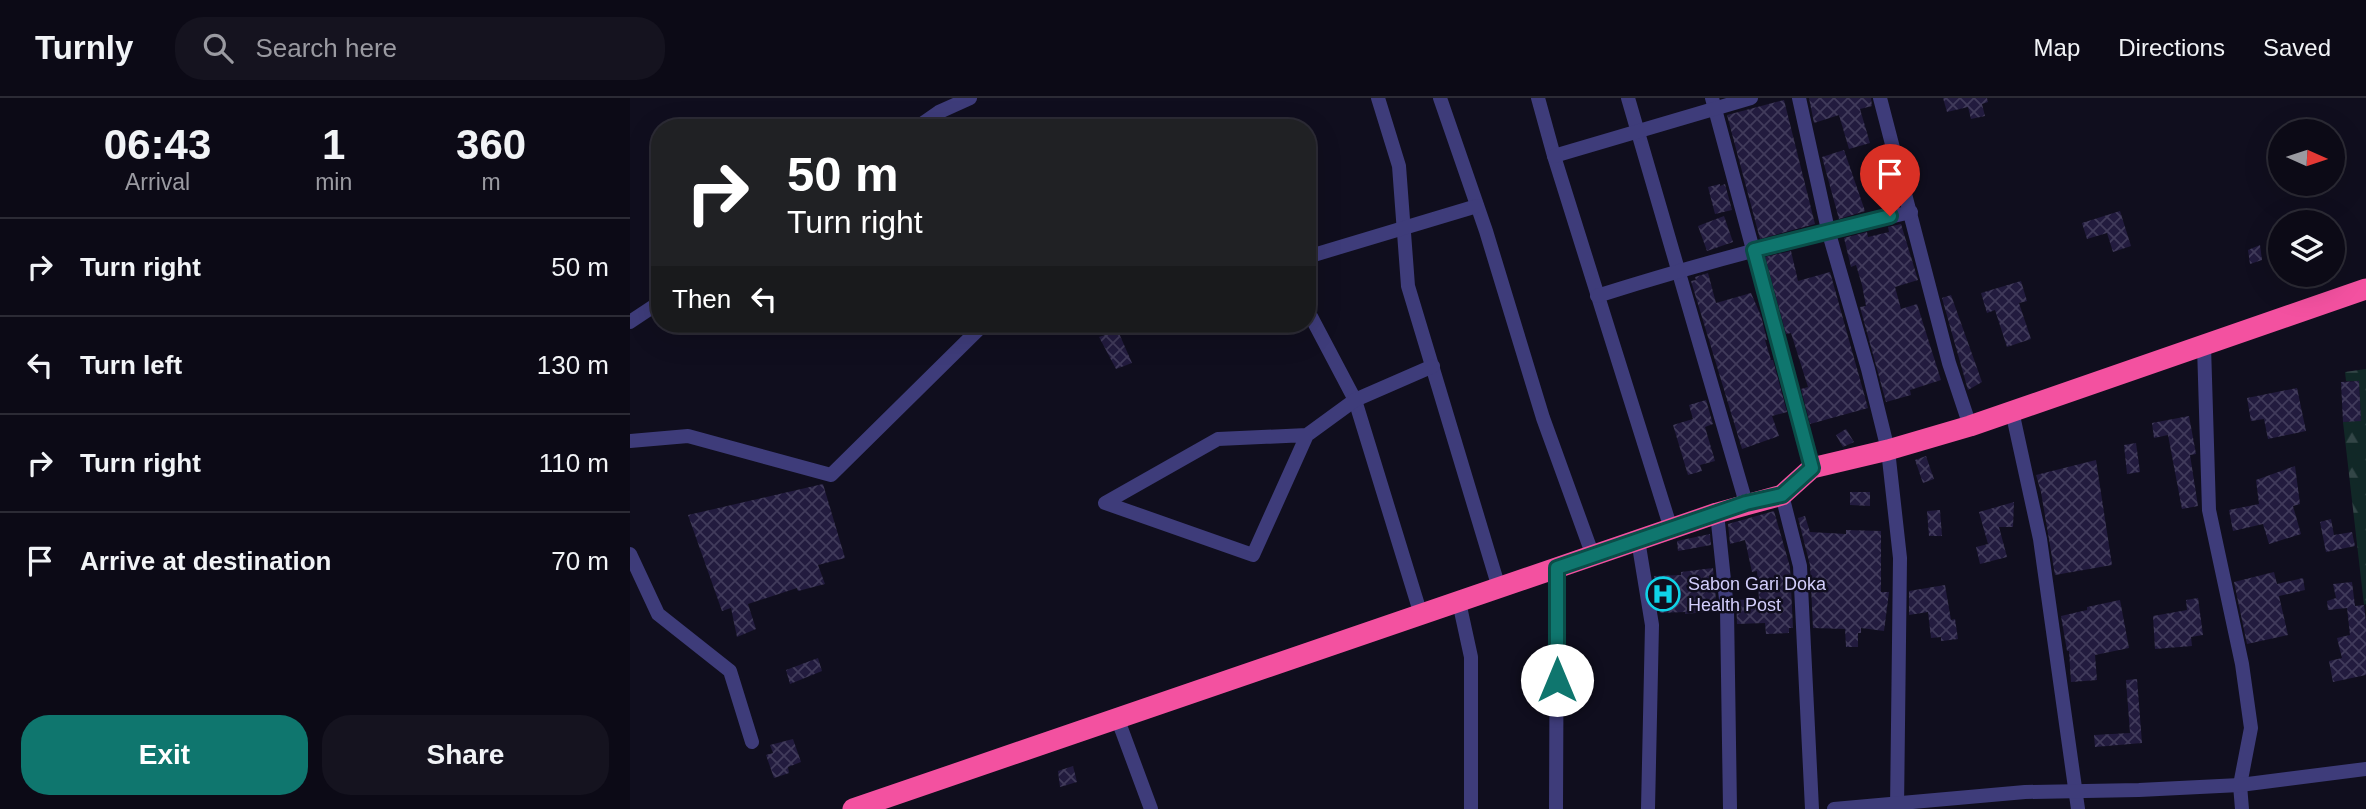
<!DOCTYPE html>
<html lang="en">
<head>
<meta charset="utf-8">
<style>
  body { margin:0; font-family:Arial,sans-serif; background:#15131f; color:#f1f3f6; height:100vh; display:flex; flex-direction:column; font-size:26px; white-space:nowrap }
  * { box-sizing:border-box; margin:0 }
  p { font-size:23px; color:#9a9aa1 }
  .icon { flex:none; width:38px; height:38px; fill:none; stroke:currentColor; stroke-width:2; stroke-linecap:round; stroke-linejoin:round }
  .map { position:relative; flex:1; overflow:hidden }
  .sheet { display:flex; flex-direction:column; background:#0c0a16; width:630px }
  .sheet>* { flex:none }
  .hud { position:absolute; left:21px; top:21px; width:665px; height:214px; border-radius:28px; box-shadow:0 7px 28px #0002,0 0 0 2px #2c2b35; background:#202124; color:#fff; overflow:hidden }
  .needle { width:46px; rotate:93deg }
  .tools { position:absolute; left:1638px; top:21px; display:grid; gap:14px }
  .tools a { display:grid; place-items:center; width:77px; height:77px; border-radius:50%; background:#0c0a16; box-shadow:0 7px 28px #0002,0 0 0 2px #2c2b35; font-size:35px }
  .pin { position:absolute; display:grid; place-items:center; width:60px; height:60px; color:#fff; margin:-72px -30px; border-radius:50% 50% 50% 0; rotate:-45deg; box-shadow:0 0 7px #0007 }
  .pin .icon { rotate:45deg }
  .me { position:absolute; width:77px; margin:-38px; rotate:0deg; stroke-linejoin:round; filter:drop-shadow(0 0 5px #0008) }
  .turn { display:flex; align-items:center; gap:24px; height:147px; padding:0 21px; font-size:32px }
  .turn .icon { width:91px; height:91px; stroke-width:2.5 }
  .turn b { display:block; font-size:49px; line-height:60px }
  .then { display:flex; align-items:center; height:66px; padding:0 21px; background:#0003; gap:14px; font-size:26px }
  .eta { display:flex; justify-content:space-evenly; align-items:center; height:119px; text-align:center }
  .eta b { font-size:42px; font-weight:800; line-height:49px }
  .primary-button { display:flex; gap:14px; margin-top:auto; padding:14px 21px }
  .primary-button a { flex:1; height:80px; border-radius:28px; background:#0f766e; color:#fff; font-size:28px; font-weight:800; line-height:80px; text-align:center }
  .primary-button a+a { background:#15131f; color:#f1f3f6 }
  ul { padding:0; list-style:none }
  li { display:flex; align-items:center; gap:21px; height:98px; padding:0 21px; border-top:2px solid #2c2b35 }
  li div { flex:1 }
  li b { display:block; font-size:26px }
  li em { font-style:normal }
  header { display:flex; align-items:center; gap:42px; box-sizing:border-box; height:98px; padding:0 35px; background:#0c0a16; border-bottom:2px solid #2c2b35 }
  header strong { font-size:33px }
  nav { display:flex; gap:38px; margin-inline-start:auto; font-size:24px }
  .search { width:490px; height:63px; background:#15131f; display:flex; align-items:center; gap:18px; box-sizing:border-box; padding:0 24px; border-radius:28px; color:#9a9aa1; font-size:26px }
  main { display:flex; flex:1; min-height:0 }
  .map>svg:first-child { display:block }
</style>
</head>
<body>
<header>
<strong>Turnly</strong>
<div class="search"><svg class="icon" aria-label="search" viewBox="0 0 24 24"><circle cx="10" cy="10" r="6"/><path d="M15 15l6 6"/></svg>Search here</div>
<nav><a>Map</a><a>Directions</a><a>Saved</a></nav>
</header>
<main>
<section class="sheet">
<div class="eta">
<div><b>06:43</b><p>Arrival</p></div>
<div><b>1</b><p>min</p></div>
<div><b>360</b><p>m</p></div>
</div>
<ul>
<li><svg class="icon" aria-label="right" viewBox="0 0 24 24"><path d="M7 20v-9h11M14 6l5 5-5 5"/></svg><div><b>Turn right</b></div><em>50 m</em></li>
<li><svg class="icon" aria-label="left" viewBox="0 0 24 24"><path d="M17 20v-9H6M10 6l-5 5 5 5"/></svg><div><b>Turn left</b></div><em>130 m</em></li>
<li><svg class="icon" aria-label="right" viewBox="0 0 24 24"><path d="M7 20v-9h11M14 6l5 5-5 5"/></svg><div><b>Turn right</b></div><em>110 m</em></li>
<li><svg class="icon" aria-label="arrive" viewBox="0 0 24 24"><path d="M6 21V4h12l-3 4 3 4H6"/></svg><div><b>Arrive at destination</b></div><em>70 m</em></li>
</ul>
<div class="primary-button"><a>Exit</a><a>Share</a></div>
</section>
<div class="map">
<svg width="1736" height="711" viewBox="0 0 1736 711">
  <defs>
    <pattern id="forest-firs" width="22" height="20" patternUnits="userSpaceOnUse" patternTransform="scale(1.75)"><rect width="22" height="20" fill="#112827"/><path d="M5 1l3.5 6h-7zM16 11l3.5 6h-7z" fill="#334647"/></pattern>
    <pattern id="building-cross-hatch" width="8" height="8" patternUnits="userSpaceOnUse" patternTransform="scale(1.75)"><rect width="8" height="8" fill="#221b3e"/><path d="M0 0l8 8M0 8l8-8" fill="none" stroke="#413b5b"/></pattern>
  </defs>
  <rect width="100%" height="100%" fill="#100e1e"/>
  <path fill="url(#forest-firs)" d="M 1736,271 L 1736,506 L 1734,507 L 1713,324 L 1731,322 L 1729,283 L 1716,283 L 1715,274 Z"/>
  <g fill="url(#building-cross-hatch)">
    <path d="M 1179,0 L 1241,0 L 1242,8 L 1230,11 L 1240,45 L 1219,51 L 1209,17 L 1184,25 Z"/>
    <path d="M 1313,0 L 1357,0 L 1358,4 L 1352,6 L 1355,18 L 1341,21 L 1338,9 L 1317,14 Z"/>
    <path d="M 1154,2 L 1185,126 L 1130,141 L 1097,17 Z"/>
    <path d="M 1214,52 L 1235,113 L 1209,121 L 1192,59 Z"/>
    <path d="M 1090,86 L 1090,88 L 1095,86 L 1102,112 L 1085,116 L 1078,89 Z"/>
    <path d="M 1490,113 L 1501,148 L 1483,154 L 1477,135 L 1457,141 L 1452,125 Z"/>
    <path d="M 1094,118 L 1103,144 L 1077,153 L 1068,128 Z"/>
    <path d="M 1271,126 L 1288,182 L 1265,189 L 1271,211 L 1287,206 L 1311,282 L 1280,292 L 1281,297 L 1256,304 L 1230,209 L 1236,208 L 1232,187 L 1226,167 L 1221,169 L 1214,140 L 1237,134 L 1238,139 L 1259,134 L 1258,129 Z"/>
    <path d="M 1630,147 L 1632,162 L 1620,166 L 1618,152 Z"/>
    <path d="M 1161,153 L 1168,183 L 1200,174 L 1238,310 L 1180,326 L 1171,291 L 1178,289 L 1161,235 L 1156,236 L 1135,159 Z"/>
    <path d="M 1078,175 L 1086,205 L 1121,195 L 1131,218 L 1137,242 L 1135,242 L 1141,262 L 1143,262 L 1157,314 L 1142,318 L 1149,338 L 1112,351 L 1061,183 L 1066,182 L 1065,179 Z"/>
    <path d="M 1391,183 L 1397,203 L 1389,205 L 1401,241 L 1377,249 L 1365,212 L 1357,215 L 1351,195 Z"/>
    <path d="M 1321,197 L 1352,284 L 1338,292 L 1312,200 Z"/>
    <path d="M 488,233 L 502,265 L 486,271 L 469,239 Z"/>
    <path d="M 1729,283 L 1731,323 L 1713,324 L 1711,284 Z"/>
    <path d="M 1667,290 L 1676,333 L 1638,341 L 1634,321 L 1621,323 L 1617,300 Z"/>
    <path d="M 1076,302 L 1083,326 L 1075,329 L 1085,363 L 1070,367 L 1072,373 L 1058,377 L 1043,327 L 1063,321 L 1059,307 Z"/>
    <path d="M 1559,318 L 1566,356 L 1560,357 L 1568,408 L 1552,411 L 1538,337 L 1524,340 L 1522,325 Z"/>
    <path d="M 1216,331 L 1224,344 L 1213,349 L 1206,337 Z"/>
    <path d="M 1506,345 L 1510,374 L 1497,376 L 1494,347 Z"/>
    <path d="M 1296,358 L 1304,381 L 1293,385 L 1285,362 Z"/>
    <path d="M 1466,362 L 1482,467 L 1425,477 L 1411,394 L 1406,377 Z"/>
    <path d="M 1665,368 L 1670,406 L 1663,408 L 1671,436 L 1639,446 L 1633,426 L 1603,433 L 1599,412 L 1629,406 L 1626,382 Z"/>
    <path d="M 193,386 L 215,460 L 188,467 L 195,486 L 168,493 L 167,490 L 118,506 L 126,531 L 107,539 L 101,510 L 92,513 L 58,417 Z"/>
    <path d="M 1220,394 L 1240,394 L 1240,408 L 1220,407 Z"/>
    <path d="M 1384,404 L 1383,429 L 1369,429 L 1377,459 L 1350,466 L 1346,449 L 1358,446 L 1349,414 Z"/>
    <path d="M 1310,412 L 1312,438 L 1299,438 L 1297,413 Z"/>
    <path d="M 1144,413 L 1160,469 L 1163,530 L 1159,530 L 1159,535 L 1136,536 L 1135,525 L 1107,526 L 1106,502 L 1129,501 L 1127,473 L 1122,474 L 1115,442 L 1100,446 L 1098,426 Z"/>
    <path d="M 1175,418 L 1180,434 L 1216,436 L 1216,432 L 1251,433 L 1251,494 L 1259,494 L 1254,533 L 1231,530 L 1231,535 L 1228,535 L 1228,549 L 1216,549 L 1215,531 L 1183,530 L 1180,467 L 1168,420 Z"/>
    <path d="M 1701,421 L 1704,437 L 1722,434 L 1725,448 L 1696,454 L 1690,424 Z"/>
    <path d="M 1080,436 L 1081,447 L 1048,453 L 1047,443 Z"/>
    <path d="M 1083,470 L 1087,513 L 1055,516 L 1055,514 L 1030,515 L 1024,478 L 1051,477 L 1051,474 Z"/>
    <path d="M 1644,474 L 1647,486 L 1673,480 L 1675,492 L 1649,498 L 1658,537 L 1617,546 L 1604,484 Z"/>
    <path d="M 1722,484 L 1725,508 L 1734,507 L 1736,524 L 1736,577 L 1703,584 L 1699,563 L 1712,560 L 1707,540 L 1720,537 L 1717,510 L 1698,512 L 1697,503 L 1706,500 L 1703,486 Z"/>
    <path d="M 1315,487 L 1321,522 L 1325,521 L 1328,541 L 1311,543 L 1311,539 L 1301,540 L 1298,514 L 1279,517 L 1279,493 Z"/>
    <path d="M 1568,500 L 1573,537 L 1561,539 L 1562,548 L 1525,551 L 1523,518 L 1557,512 L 1556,502 Z"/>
    <path d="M 1490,502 L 1499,550 L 1465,557 L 1467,582 L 1441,584 L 1439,553 L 1437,553 L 1431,518 L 1457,512 L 1457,509 Z"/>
    <path d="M 188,560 L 192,573 L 160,586 L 156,572 Z"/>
    <path d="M 1507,581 L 1512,645 L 1465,649 L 1464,637 L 1500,635 L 1496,582 Z"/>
    <path d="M 163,641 L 171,664 L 158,669 L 159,675 L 144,680 L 136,657 L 143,655 L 140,647 Z"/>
    <path d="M 443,668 L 447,684 L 430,689 L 428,673 Z"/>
  </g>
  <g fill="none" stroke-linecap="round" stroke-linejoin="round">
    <g stroke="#3e3c7a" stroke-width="14">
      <path d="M 748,0 L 769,68 L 778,188 L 869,490"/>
      <path d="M 810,0 L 856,133 L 913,320 L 963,458"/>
      <path d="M 908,0 L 924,58 L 1041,431"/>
      <path d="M 998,0 L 1116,405"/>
      <path d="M 1082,0 L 1182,370"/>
      <path d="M 1169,0 L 1198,132 L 1238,271 L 1258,352 L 1270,460 L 1267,711"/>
      <path d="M 1250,0 L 1319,265 L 1340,328"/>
      <path d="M 286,30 L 309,14 L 340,0"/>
      <path d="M 924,58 L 1121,0"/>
      <path d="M 677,159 L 847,108"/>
      <path d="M 967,198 C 1071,165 1175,138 1281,114"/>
      <path d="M 677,211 L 725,302 L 791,517"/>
      <path d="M 0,224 L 30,204"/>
      <path d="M 1574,248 L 1579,412 L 1612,566 L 1621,630 L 1610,687 L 1612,711"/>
      <path d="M 1382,313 L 1410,441 L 1448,711"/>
      <path d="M 677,337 L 588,341 L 475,405 L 623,457 L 677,337 L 725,302 L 803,268"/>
      <path d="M 0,343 L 58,338 L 201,377 L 354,226"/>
      <path d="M 1152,397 L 1170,468 L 1182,711"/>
      <path d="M 1087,415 L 1097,511 L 1100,711"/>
      <path d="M 1008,442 L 1022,527 L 1018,711"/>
      <path d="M 0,456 L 28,516 L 100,573 L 122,644"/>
      <path d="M 829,504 L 841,559 L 841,711"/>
      <path d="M 488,622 L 521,711"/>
      <path d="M 926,711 L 927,470"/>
      <path d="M 1204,711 L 1395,694 L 1509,692 L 1610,687 L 1736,671"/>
    </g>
    <path stroke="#f351a0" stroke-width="21" d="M 223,711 L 1087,415 L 1152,397 L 1182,370 L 1258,352 L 1340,328 L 1736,191"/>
  </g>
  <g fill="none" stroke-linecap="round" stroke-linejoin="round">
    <defs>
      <path id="route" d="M 927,582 L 927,470 L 1116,405 L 1152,397 L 1182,370 L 1124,152 L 1260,118"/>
    </defs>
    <use href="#route" stroke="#0a4d48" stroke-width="18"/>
    <use href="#route" stroke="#0f766e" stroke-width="12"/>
  </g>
  <defs>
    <symbol id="hospital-ring" viewBox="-11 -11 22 22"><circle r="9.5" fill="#100e1e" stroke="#0fd2e7" stroke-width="1.5"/><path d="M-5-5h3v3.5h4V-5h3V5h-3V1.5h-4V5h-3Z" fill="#0fd2e7"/></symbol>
  </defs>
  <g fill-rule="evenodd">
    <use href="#hospital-ring" x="1014" y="477" width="38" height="38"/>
  </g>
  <g text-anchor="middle" stroke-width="5" stroke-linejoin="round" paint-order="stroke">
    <g font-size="18" fill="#d3cefc" stroke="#100e1e" text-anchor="start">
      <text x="1058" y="492">Sabon Gari Doka<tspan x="1058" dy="21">Health Post</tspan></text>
    </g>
  </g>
</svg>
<div class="tools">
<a><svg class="needle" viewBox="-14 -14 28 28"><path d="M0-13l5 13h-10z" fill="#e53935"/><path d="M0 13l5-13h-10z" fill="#9a9aa1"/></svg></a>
<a><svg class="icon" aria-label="layers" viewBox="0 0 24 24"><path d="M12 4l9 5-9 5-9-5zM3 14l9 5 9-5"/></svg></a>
</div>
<div class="pin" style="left:1260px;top:118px;background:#d93025"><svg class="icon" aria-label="arrive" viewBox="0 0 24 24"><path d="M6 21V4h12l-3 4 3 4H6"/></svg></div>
<svg class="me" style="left:927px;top:582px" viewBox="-20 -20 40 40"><circle r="19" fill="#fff"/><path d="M0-13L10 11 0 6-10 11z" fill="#0f766e"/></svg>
<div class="hud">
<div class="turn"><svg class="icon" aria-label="right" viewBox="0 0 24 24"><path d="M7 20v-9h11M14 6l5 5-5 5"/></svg><div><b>50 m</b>Turn right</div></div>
<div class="then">Then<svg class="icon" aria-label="left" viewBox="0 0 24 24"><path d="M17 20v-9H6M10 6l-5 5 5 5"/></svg></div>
</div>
</div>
</main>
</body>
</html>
